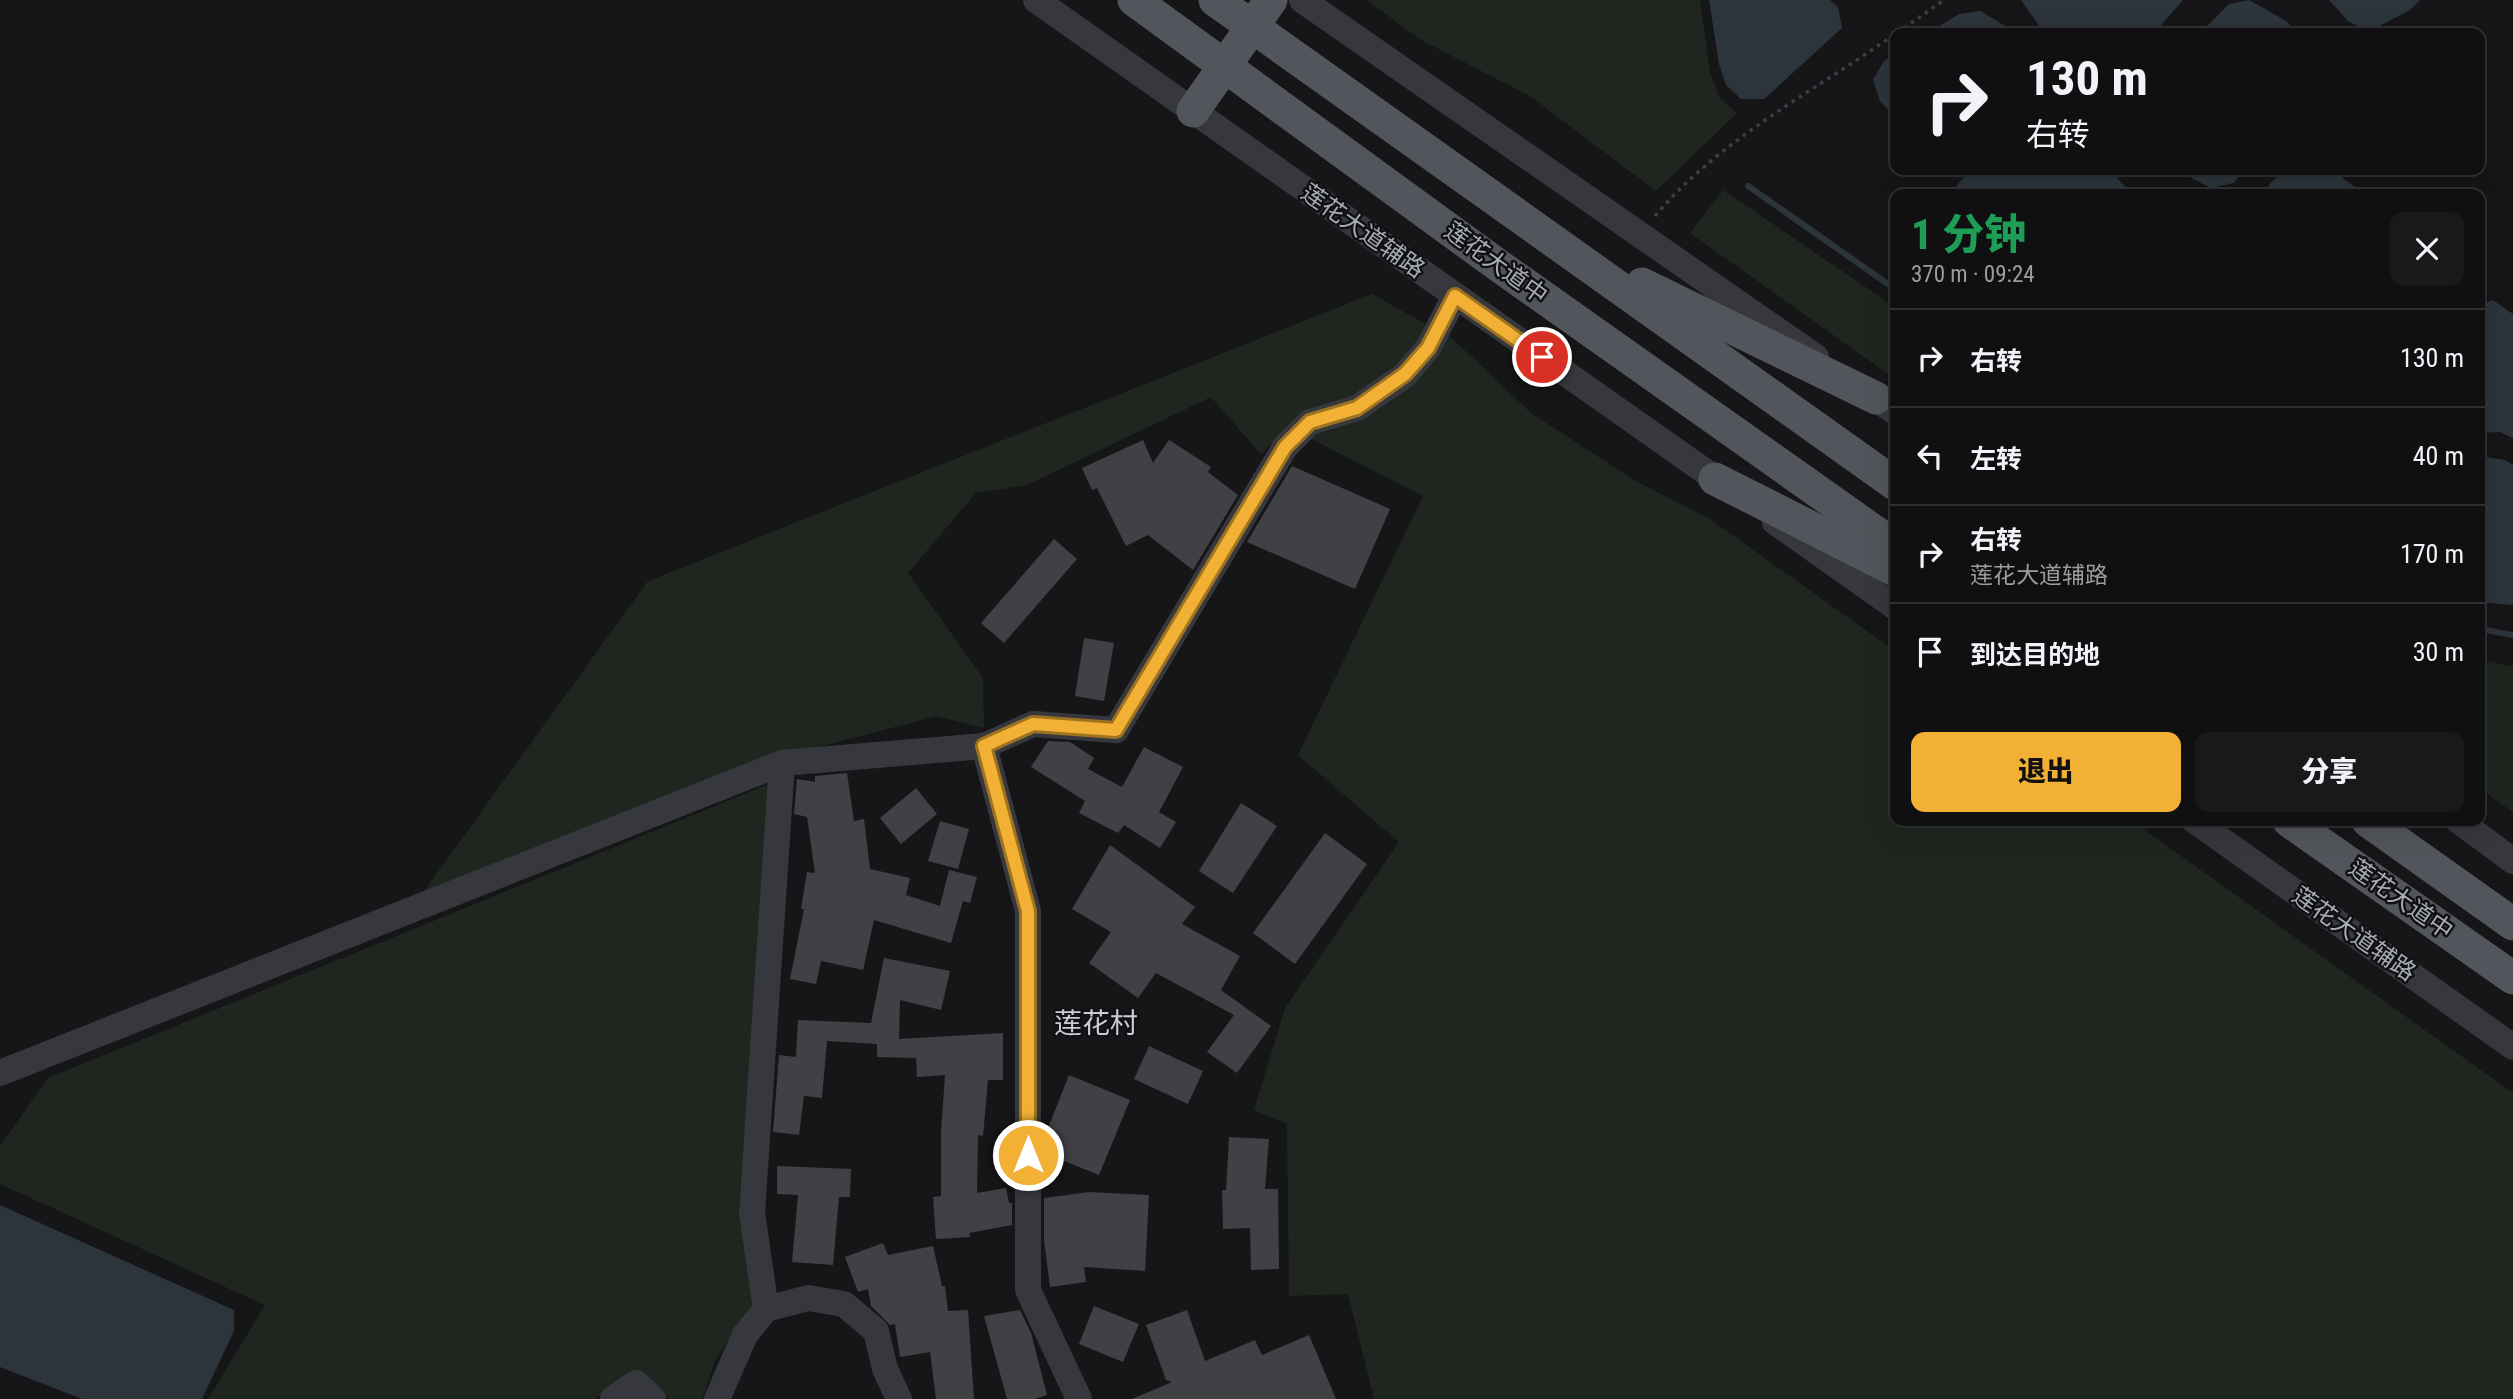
<!DOCTYPE html>
<html lang="zh">
<head>
<meta charset="utf-8">
<style>
  body { margin:0; font-family:"Roboto Condensed","Noto Sans SC",sans-serif; background:#19191b; color:#f1f3f6; height:100vh; display:flex; flex-direction:column; font-size:26px; white-space:nowrap }
  * { box-sizing:border-box; margin:0 }
  p { font-size:23px; color:#9c9d9f }
  .icon { flex:none; width:38px; height:38px; fill:none; stroke:currentColor; stroke-width:2; stroke-linecap:round; stroke-linejoin:round }
  .map { position:relative; flex:1; overflow:hidden }
  .panel { position:absolute; left:1890px; top:189px; width:595px; height:637px; display:flex; flex-direction:column; background:#101012; border-radius:14px; box-shadow:0 7px 28px #0002,0 0 0 2px #303032 }
  .panel>* { flex:none }
  .hud { position:absolute; left:1890px; top:28px; width:595px; height:147px; border-radius:14px; box-shadow:0 7px 28px #0002,0 0 0 2px #303032; background:#101012; color:#f1f3f6; overflow:hidden }
  .pin { position:absolute; display:grid; place-items:center; width:60px; height:60px; color:#fff; margin:-30px; border:4px solid #fff; border-radius:50%; box-shadow:0 2px 7px #0007 }
  .me { position:absolute; width:77px; margin:-38px; rotate:0deg; stroke-linejoin:round; filter:drop-shadow(0 0 5px #0008) }
  .turn { display:flex; align-items:center; gap:24px; height:147px; padding:0 21px; font-size:32px }
  .turn .icon { width:91px; height:91px; stroke-width:2.5 }
  .turn b { display:block; font-size:49px; line-height:60px }
  .round { display:grid; place-items:center; flex:none; width:74px; height:74px; border-radius:14px; background:#19191b }
  .overview { display:flex; align-items:center; justify-content:space-between; height:119px; padding:0 21px }
  h1 { font-size:42px; font-weight:800; line-height:52px; color:#1e9e55 }
  .cta { display:flex; gap:14px; margin-top:auto; padding:14px 21px }
  .cta a { flex:1; height:80px; border-radius:14px; background:#f2b134; color:#111; font-size:28px; font-weight:800; line-height:80px; text-align:center }
  .cta a+a { background:#19191b; color:#f1f3f6 }
  ul { padding:0; list-style:none }
  li { display:flex; align-items:center; gap:21px; height:98px; padding:0 21px; border-top:2px solid #303032 }
  li div { flex:1 }
  li b { display:block; font-size:26px }
  li em { font-style:normal }
  .map>svg:first-child { display:block }
</style>
</head>
<body>
<div class="map">
<svg width="2513" height="1399" viewBox="0 0 2513 1399">
  <rect width="100%" height="100%" fill="#161618"/>
  <g fill="#1e261f">
    <path d="M 1367,0 L 1700,0 L 1710,72 L 1720,99 L 1737,113 L 1656,191 L 1530,96 L 1421,40 Z"/>
    <path d="M 1723,190 L 1895,307 L 1895,379 L 1690,233 Z"/>
    <path d="M 1372,294 L 1453,339 L 1531,413 L 1634,480 L 1710,519 L 1895,651 L 1895,821 L 2132,821 L 2513,1093 L 2513,1399 L 1374,1399 L 1348,1294 L 1289,1296 L 1287,1124 L 1254,1110 L 1285,1008 L 1399,842 L 1298,755 L 1423,496 L 1288,427 L 1261,454 L 1211,397 L 1027,485 L 976,493 L 908,573 L 983,678 L 984,728 L 937,716 L 785,756 L 421,895 L 648,581 Z"/>
    <path d="M 2480,659 L 2513,667 L 2513,812 L 2480,789 Z"/>
    <path d="M 774,782 L 739,1205 L 754,1308 L 716,1358 L 702,1399 L 669,1399 L 637,1371 L 595,1399 L 208,1399 L 265,1305 L 0,1184 L 0,1146 L 48,1078 Z"/>
  </g>
  <g fill="#2c353c">
    <path d="M 1709,0 L 1830,0 L 1838,7 L 1842,28 L 1764,99 L 1741,99 L 1726,85 L 1719,64 Z"/>
    <path d="M 2021,0 L 2183,0 L 2154,33 L 2044,33 Z"/>
    <path d="M 2249,0 L 2288,22 L 2294,33 L 2200,33 L 2229,4 Z"/>
    <path d="M 2329,0 L 2420,0 L 2410,10 L 2370,31 L 2349,22 Z"/>
    <path d="M 1981,11 L 2016,33 L 1928,33 L 1959,14 Z"/>
    <path d="M 1895,54 L 1895,117 L 1880,101 L 1873,80 L 1884,61 Z"/>
    <path d="M 1970,170 L 2110,170 L 2130,192 L 1953,194 L 1953,190 Z"/>
    <path d="M 2176,170 L 2243,170 L 2234,183 L 2211,188 Z"/>
    <path d="M 2287,170 L 2332,170 L 2364,194 L 2264,194 L 2270,183 Z"/>
    <path d="M 2493,300 L 2513,314 L 2513,438 L 2500,432 L 2480,433 L 2480,305 Z"/>
    <path d="M 2485,457 L 2505,460 L 2513,465 L 2513,605 L 2480,602 L 2480,465 Z"/>
    <path d="M 0,1205 L 234,1310 L 234,1331 L 202,1399 L 82,1399 L 0,1367 Z"/>
  </g>
  <g fill="none" stroke-linecap="round" stroke-linejoin="round">
    <g stroke="#2c353c" stroke-width="6">
      <path d="M 1748,186 L 1895,289"/>
      <path d="M 2480,629 L 2513,635"/>
    </g>
  </g>
  <g fill="#404145">
    <path d="M 1143,440 L 1153,463 L 1169,440 L 1211,467 L 1208,472 L 1238,495 L 1193,570 L 1148,535 L 1126,546 L 1097,488 L 1092,490 L 1082,468 Z"/>
    <path d="M 1292,466 L 1390,509 L 1355,589 L 1247,542 Z"/>
    <path d="M 1054,539 L 1077,559 L 1004,643 L 981,623 Z"/>
    <path d="M 1084,638 L 1114,643 L 1104,701 L 1075,696 Z"/>
    <path d="M 1048,741 L 1070,742 L 1094,758 L 1088,769 L 1122,787 L 1144,747 L 1183,767 L 1159,812 L 1176,822 L 1160,848 L 1124,825 L 1118,833 L 1079,813 L 1085,801 L 1031,767 Z"/>
    <path d="M 847,773 L 854,821 L 864,819 L 870,869 L 910,878 L 906,895 L 940,906 L 949,870 L 977,877 L 970,903 L 963,901 L 951,943 L 874,920 L 863,970 L 821,961 L 816,984 L 790,979 L 804,909 L 801,909 L 807,872 L 815,873 L 807,817 L 794,814 L 797,779 L 815,782 L 815,776 Z"/>
    <path d="M 916,788 L 937,814 L 901,844 L 880,818 Z"/>
    <path d="M 1241,803 L 1277,826 L 1233,893 L 1199,871 Z"/>
    <path d="M 940,821 L 969,829 L 958,869 L 928,861 Z"/>
    <path d="M 1325,833 L 1367,864 L 1295,964 L 1253,933 Z"/>
    <path d="M 1110,845 L 1195,907 L 1182,924 L 1240,956 L 1221,990 L 1271,1026 L 1237,1073 L 1207,1052 L 1234,1015 L 1156,973 L 1138,998 L 1089,963 L 1111,932 L 1072,909 Z"/>
    <path d="M 884,958 L 950,971 L 941,1010 L 900,1000 L 899,1039 L 1003,1033 L 1003,1080 L 988,1080 L 983,1136 L 978,1135 L 977,1193 L 1006,1188 L 1009,1203 L 1012,1203 L 1012,1225 L 969,1233 L 970,1237 L 936,1239 L 933,1197 L 941,1196 L 941,1132 L 945,1075 L 917,1077 L 916,1058 L 877,1057 L 877,1044 L 827,1041 L 822,1098 L 804,1096 L 799,1135 L 773,1132 L 779,1055 L 796,1057 L 798,1020 L 871,1023 Z"/>
    <path d="M 1149,1046 L 1203,1071 L 1188,1104 L 1134,1079 Z"/>
    <path d="M 1069,1075 L 1130,1100 L 1099,1175 L 1044,1153 L 1044,1138 Z"/>
    <path d="M 1229,1137 L 1269,1139 L 1265,1189 L 1278,1189 L 1279,1269 L 1251,1270 L 1250,1228 L 1223,1229 L 1222,1190 L 1226,1190 Z"/>
    <path d="M 777,1166 L 851,1169 L 850,1197 L 839,1197 L 833,1265 L 792,1262 L 798,1195 L 777,1194 Z"/>
    <path d="M 1089,1192 L 1149,1195 L 1145,1271 L 1084,1267 L 1086,1282 L 1050,1287 L 1044,1240 L 1044,1198 Z"/>
    <path d="M 883,1243 L 888,1255 L 933,1246 L 942,1286 L 945,1286 L 948,1311 L 968,1310 L 974,1399 L 936,1399 L 930,1352 L 900,1357 L 895,1324 L 890,1325 L 871,1306 L 868,1289 L 858,1292 L 845,1257 Z"/>
    <path d="M 1094,1306 L 1139,1324 L 1123,1362 L 1079,1344 Z"/>
    <path d="M 1020,1310 L 1031,1333 L 1047,1395 L 1035,1399 L 1007,1399 L 984,1316 Z"/>
    <path d="M 1187,1310 L 1205,1361 L 1255,1340 L 1262,1355 L 1309,1335 L 1336,1399 L 1132,1399 L 1172,1382 L 1166,1380 L 1146,1325 Z"/>
  </g>
  <g fill="none" stroke-linecap="round" stroke-linejoin="round">
    <g stroke="#3d3f44" stroke-width="3.5" stroke-dasharray="3.5 5" stroke-linecap="butt">
      <path d="M 1897,33 L 1944,0"/>
      <path d="M 1655,216 C 1721,138 1813,92 1895,34"/>
    </g>
    <g stroke="#37383d" stroke-width="26">
      <path d="M 1036,0 L 1730,489"/>
      <path d="M 1302,0 L 1816,357"/>
      <path d="M 1859,387 L 1895,412"/>
      <path d="M 1775,522 L 1895,607"/>
      <path d="M 984,746 L 1033,724 L 1116,730 L 1285,447 L 1310,422 L 1357,408 L 1405,375 L 1428,348 L 1455,296"/>
      <path d="M 2195,821 L 2513,1047"/>
      <path d="M 2459,821 L 2513,861"/>
      <path d="M 0,1073 L 782,763 L 984,746 L 1028,911 L 1028,1290 L 1079,1399"/>
      <path d="M 766,1309 L 808,1298 L 844,1304 L 876,1331 L 885,1369 L 899,1399"/>
      <path d="M 613,1399 L 636,1383 L 653,1399"/>
      <path d="M 717,1399 L 745,1335 L 766,1309 L 752,1213 L 782,763"/>
    </g>
    <g stroke="#53555c" stroke-width="33">
      <path d="M 1134,0 L 1502,268 L 1895,546"/>
      <path d="M 1215,0 L 1895,484"/>
      <path d="M 1193,111 L 1271,0"/>
      <path d="M 1642,284 L 1876,398"/>
      <path d="M 1715,479 L 1895,570"/>
      <path d="M 2289,821 L 2513,978"/>
      <path d="M 2368,821 L 2513,924"/>
    </g>
  </g>
  <g fill="none" stroke-linecap="round" stroke-linejoin="round">
    <defs>
      <path id="route" d="M 1028,1155 L 1028,911 L 984,746 L 1033,724 L 1116,730 L 1285,447 L 1310,422 L 1357,408 L 1405,374 L 1428,348 L 1455,296 L 1542,357"/>
    </defs>
    <use href="#route" stroke="#9d7322" stroke-width="18"/>
    <use href="#route" stroke="#f2b134" stroke-width="12"/>
  </g>
  <g text-anchor="middle" stroke-width="5" stroke-linejoin="round" paint-order="stroke">
    <g font-size="24" fill="#a8adb8" stroke="#111113">
      <text transform="translate(1363 231) rotate(35)" y="8">莲花大道辅路</text>
      <text transform="translate(1496 263) rotate(36)" y="8">莲花大道中</text>
      <text transform="translate(2401 899) rotate(35)" y="8">莲花大道中</text>
      <text transform="translate(2354 934) rotate(35)" y="8">莲花大道辅路</text>
    </g>
    <g font-size="28" fill="#c9ccd4" stroke="#111113">
      <text x="1096" y="1033">莲花村</text>
    </g>
  </g>
</svg>
<div class="pin" style="left:1542px;top:357px;background:#d93025"><svg class="icon" aria-label="arrive" viewBox="0 0 24 24"><path d="M6 21V4h12l-3 4 3 4H6"/></svg></div>
<svg class="me" style="left:1028px;top:1155px" viewBox="-20 -20 40 40"><circle r="17" fill="#f2b134" stroke="#fff" stroke-width="3"/><path d="M0-11L8 9 0 5-8 9z" fill="#fff"/></svg>
<div class="hud">
<div class="turn"><svg class="icon" aria-label="right" viewBox="0 0 24 24"><path d="M7 20v-9h11M14 6l5 5-5 5"/></svg><div><b>130 m</b>右转</div></div>
</div>
<section class="panel">
<div class="overview"><div><h1>1 分钟</h1><p>370 m · 09:24</p></div><a class="round"><svg class="icon" aria-label="close" viewBox="0 0 24 24"><path d="M6 6l12 12M18 6L6 18"/></svg></a></div>
<ul>
<li><svg class="icon" aria-label="right" viewBox="0 0 24 24"><path d="M7 20v-9h11M14 6l5 5-5 5"/></svg><div><b>右转</b></div><em>130 m</em></li>
<li><svg class="icon" aria-label="left" viewBox="0 0 24 24"><path d="M17 20v-9H6M10 6l-5 5 5 5"/></svg><div><b>左转</b></div><em>40 m</em></li>
<li><svg class="icon" aria-label="right" viewBox="0 0 24 24"><path d="M7 20v-9h11M14 6l5 5-5 5"/></svg><div><b>右转</b><p>莲花大道辅路</p></div><em>170 m</em></li>
<li><svg class="icon" aria-label="arrive" viewBox="0 0 24 24"><path d="M6 21V4h12l-3 4 3 4H6"/></svg><div><b>到达目的地</b></div><em>30 m</em></li>
</ul>
<div class="cta"><a>退出</a><a>分享</a></div>
</section>
</div>
</body>
</html>
